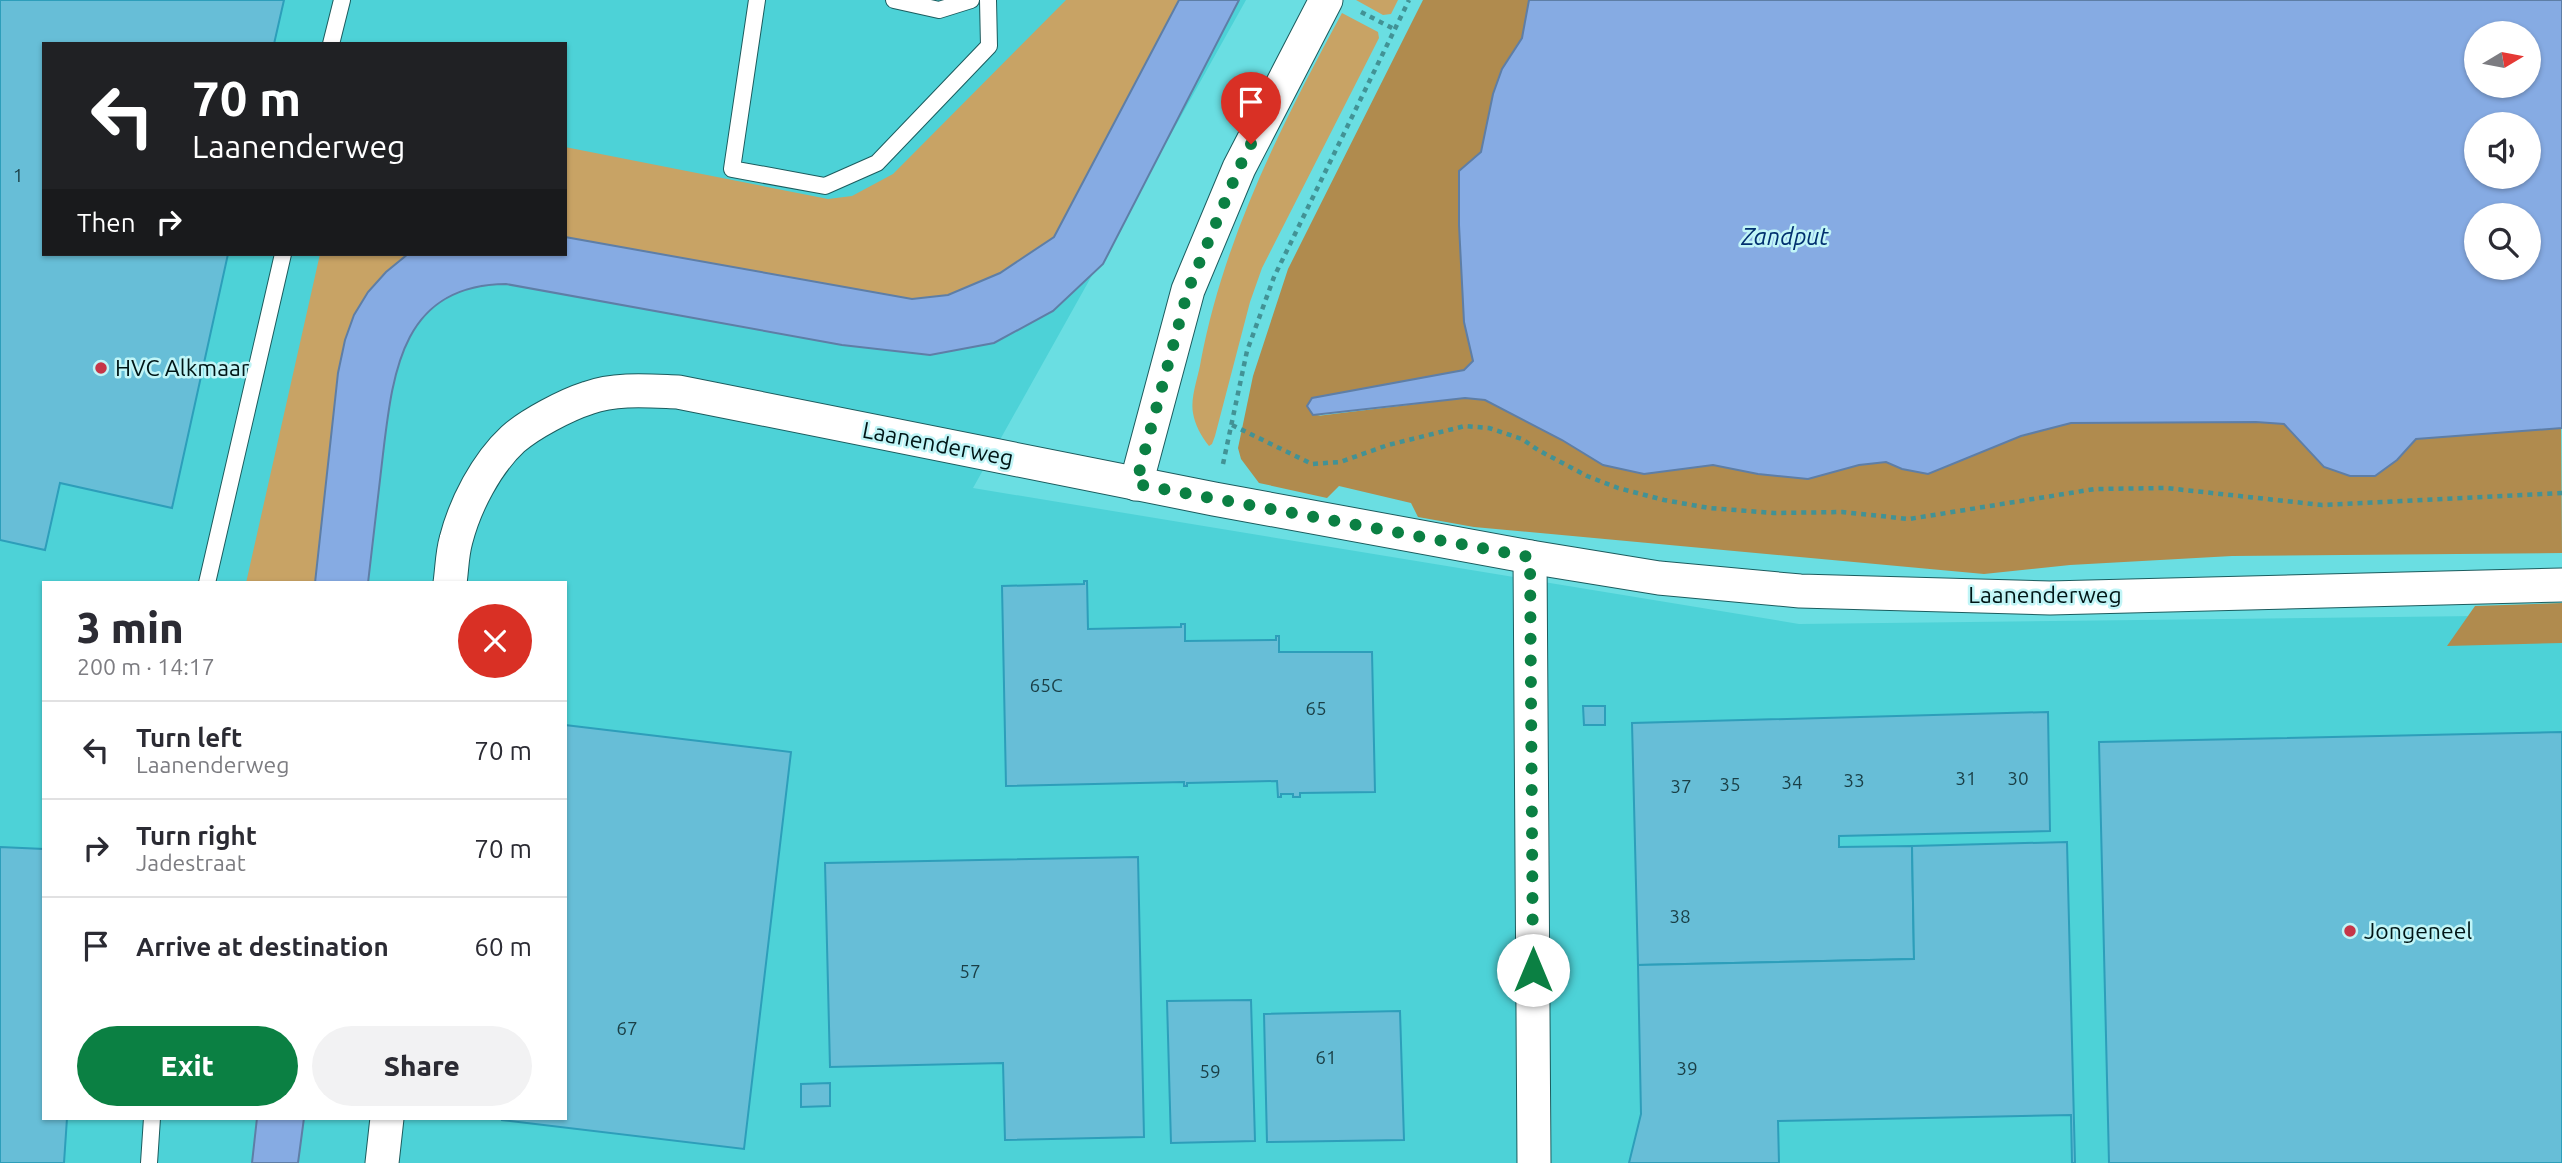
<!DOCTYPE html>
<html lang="en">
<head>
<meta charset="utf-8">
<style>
  body { margin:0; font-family:Ubuntu,sans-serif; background:#f2f2f3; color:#2b2b33; height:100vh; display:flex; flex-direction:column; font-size:26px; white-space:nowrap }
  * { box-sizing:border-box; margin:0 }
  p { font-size:23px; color:#7c7c81 }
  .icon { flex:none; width:38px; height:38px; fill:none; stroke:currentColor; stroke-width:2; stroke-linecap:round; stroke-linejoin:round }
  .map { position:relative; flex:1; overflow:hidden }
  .side { position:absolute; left:42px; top:581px; width:525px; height:539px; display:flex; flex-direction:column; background:#fff; border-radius:0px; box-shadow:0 2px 5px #0004 }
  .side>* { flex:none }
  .guide { position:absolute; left:42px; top:42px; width:525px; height:214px; border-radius:0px; box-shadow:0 2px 5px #0004; background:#202124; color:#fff; overflow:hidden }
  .needle { width:46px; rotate:80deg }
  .fabs { position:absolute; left:2464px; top:21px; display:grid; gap:14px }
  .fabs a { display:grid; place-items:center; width:77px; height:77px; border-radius:50%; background:#fff; box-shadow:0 2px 5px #0004; font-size:35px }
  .pin { position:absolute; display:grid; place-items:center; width:60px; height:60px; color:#fff; margin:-72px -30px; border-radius:50% 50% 50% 0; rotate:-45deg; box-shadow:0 0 7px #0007 }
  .pin .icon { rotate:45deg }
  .me { position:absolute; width:77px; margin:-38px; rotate:0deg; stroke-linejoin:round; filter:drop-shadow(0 0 5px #0008) }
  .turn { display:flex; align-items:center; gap:24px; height:147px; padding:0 35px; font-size:32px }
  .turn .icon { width:91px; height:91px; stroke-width:2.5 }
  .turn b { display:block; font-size:49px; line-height:60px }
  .then { display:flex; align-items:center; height:66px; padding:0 35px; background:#0003; gap:14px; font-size:26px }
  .round { display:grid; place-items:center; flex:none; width:74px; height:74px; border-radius:37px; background:#f2f2f3 }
  .overview { display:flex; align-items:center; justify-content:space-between; height:119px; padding:0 35px }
  h1 { font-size:42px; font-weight:800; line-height:52px }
  .primary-button { display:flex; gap:14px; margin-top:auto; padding:14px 35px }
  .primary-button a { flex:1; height:80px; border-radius:42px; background:#0b8043; color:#fff; font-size:28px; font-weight:800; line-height:80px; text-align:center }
  .primary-button a+a { background:#f2f2f3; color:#2b2b33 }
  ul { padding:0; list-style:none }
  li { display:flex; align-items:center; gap:21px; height:98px; padding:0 35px; border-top:2px solid #e1e1e2 }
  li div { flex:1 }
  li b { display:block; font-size:26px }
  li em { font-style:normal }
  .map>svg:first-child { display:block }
</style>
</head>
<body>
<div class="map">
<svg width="2562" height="1163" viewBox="0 0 2562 1163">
  <rect width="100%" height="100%" fill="#6adee2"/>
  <path fill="#4dd2d7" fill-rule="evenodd" d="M 0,0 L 1246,0 L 973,488 L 1799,624 L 2562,615 L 2562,1163 L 0,1163 ZM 44,44 L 565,44 L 565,254 L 44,254 ZM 44,583 L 565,583 L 565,1118 L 44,1118 Z"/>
  <g fill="#c8a365">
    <path d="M 1066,0 L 1179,0 L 1054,237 L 1000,273 L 948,295 L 912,299 L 565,237 L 565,147 L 828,199 L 852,196 L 893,174 Z"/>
    <path d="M 1356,0 L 1398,0 L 1391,14 L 1383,15 Z"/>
    <path d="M 1342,13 L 1378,32 L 1379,38 L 1262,268 L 1250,302 L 1215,436 L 1212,444 L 1209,446 C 1201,436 1195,425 1193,413 C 1190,397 1199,375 1201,360 C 1225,235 1282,124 1342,13 Z"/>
    <path d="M 320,254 L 408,254 L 386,272 L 338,373 L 315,583 L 246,583 Z"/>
  </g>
  <g fill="#b08b4e">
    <path d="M 1423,0 L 1529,0 L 1522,38 L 1502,69 L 1493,94 L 1481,152 L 1459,171 L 1473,361 L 1464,370 L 1317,416 L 1465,398 L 1485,400 L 1562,440 L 1603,465 L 1644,474 L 1713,465 L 1758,474 L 1808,479 L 1859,465 L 1886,462 L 1902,469 L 2071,423 L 2256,422 L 2284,424 L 2324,467 L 2350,476 L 2375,476 L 2397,460 L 2416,439 L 2561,428 L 2562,553 L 2232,556 L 2070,565 L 1984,574 L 1474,527 L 1418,517 L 1411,503 L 1339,486 L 1327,498 L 1259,483 L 1241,459 L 1238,448 L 1253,376 L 1288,269 Z"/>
    <path d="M 2562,603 L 2562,643 L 2447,646 L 2475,606 Z"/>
  </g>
  <g fill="#86abe3" stroke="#5e7ea6" stroke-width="2" fill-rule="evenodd">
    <path d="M 1179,0 L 1239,0 L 1103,264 L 1053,311 L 994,343 L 930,355 L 842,345 L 506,284 C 402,285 393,371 383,454 C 378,497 373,540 368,583 L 315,583 L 338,373 L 345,340 L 354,315 L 368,292 L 386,272 L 408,254 L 565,254 L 565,237 L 912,299 L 948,295 L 1000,273 L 1054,237 Z"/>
    <path d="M 1529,0 L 2562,0 L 2562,428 L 2416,439 L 2397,460 L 2375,476 L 2350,476 L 2324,467 L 2284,424 L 2256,422 L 2071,423 L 2021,436 L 1928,474 L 1902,469 L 1886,462 L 1859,465 L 1808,479 L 1758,474 L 1713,465 L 1644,474 L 1603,465 L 1562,440 L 1485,400 L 1465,398 L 1313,415 L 1307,406 L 1312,398 L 1464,370 L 1473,361 L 1464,322 L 1459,225 L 1459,171 L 1481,152 L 1493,94 L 1502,69 L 1522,38 ZM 2476,33 L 2529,33 L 2529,86 L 2476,86 ZM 2476,124 L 2529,124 L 2529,177 L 2476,177 ZM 2476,215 L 2529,215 L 2529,268 L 2476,268 Z"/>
    <path d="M 257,1118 L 304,1118 L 298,1163 L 252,1163 Z"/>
  </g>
  <g fill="#67bed7" stroke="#2d9eba" stroke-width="2">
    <path d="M 0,0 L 284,0 L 274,44 L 44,44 L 44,254 L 228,254 L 172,508 L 60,483 L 45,550 L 0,540 Z"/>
    <path d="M 1084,581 L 1087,581 L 1088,629 L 1181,627 L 1181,624 L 1185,624 L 1185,641 L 1276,640 L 1276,636 L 1279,636 L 1279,652 L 1372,652 L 1375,792 L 1300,793 L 1300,797 L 1293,797 L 1293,794 L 1281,794 L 1281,797 L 1278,797 L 1277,781 L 1187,783 L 1187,786 L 1184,786 L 1184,782 L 1006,786 L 1002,586 L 1084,584 Z"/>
    <path d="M 1583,706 L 1605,706 L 1605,725 L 1584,725 Z"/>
    <path d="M 2048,712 L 2050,831 L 1839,836 L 1839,847 L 1912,846 L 1914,959 L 1638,965 L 1632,723 Z"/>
    <path d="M 565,725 L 791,752 L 744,1149 L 502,1120 L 502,1118 L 565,1118 Z"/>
    <path d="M 2562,732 L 2562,1163 L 2109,1163 L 2099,742 Z"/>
    <path d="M 2067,842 L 2075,1163 L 2072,1163 L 2071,1115 L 1778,1121 L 1779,1163 L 1629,1163 L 1641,1114 L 1638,965 L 1914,959 L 1912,846 Z"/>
    <path d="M 0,847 L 44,849 L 44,1118 L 67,1118 L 64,1163 L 0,1163 Z"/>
    <path d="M 1138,857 L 1144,1137 L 1005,1140 L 1003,1063 L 830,1067 L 825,863 Z"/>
    <path d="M 1251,1000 L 1255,1141 L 1171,1143 L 1167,1001 Z"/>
    <path d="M 1400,1011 L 1404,1140 L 1267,1142 L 1264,1014 Z"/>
    <path d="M 830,1083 L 830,1106 L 801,1107 L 801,1084 Z"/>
  </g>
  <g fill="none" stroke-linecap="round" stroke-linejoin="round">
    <defs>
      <g id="lane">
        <path d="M 757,0 L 732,169 L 825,186 L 877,163 L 989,46 L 988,0"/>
        <path d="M 894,0 L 939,10 L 971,0"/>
        <path d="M 331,44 L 342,0"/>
        <path d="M 207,583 L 283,254"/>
        <path d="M 149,1163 L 152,1118"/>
      </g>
      <g id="street">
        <path d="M 1136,484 L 1188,290 L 1239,168 L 1326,0"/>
        <path d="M 1530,557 L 1534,1163"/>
        <path d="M 450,583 C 452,569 452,554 456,540 C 465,505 486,464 513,439 C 530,424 566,405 588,398 C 616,388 649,391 678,392 L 1214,499 L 1530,557 L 1659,578 L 1800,591 L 2050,598 L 2562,585"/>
        <path d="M 382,1163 L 387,1118"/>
      </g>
    </defs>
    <use href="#lane" stroke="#1c5c5e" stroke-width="18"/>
    <use href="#street" stroke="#1c5c5e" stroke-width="35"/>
    <g stroke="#429295" stroke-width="4.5" stroke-dasharray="5 5" stroke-linecap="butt">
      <path d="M 1361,12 L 1394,29"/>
      <path d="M 1232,425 L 1312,464 L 1340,462 L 1388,445 L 1465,426 L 1489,428 L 1522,439 L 1538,450 L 1587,476 L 1618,488 L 1664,500 L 1709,508 L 1774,513 L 1842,512 L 1909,519 L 2095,489 L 2166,488 L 2322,505 L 2562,493"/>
      <path d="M 1223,464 L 1247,351 L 1274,277 L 1409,0"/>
    </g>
    <use href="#lane" stroke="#fff" stroke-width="16"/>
    <use href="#street" stroke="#fff" stroke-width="33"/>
  </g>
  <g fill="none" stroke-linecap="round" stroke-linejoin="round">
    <path stroke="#0b8043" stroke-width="12" stroke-dasharray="0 21.6" d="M 1251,144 L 1239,168 L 1188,290 L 1136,484 L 1530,557 L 1533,970"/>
  </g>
  <g fill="#c63648" stroke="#c1f5f7" stroke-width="2.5">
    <circle cx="101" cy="368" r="7"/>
    <circle cx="2350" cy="931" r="7"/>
  </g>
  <g text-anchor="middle" stroke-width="5" stroke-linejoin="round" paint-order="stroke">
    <g font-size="19" fill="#1a3f46">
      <text x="18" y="182">1</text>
      <text x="1046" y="692">65C</text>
      <text x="1316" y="715">65</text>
      <text x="1966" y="785">31</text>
      <text x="2018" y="785">30</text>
      <text x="1854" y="787">33</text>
      <text x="1792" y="789">34</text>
      <text x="1730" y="791">35</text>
      <text x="1681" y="793">37</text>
      <text x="1680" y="923">38</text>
      <text x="970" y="978">57</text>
      <text x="627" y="1035">67</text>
      <text x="1326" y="1064">61</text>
      <text x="1687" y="1075">39</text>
      <text x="1210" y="1078">59</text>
    </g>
    <g font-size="23" fill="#001516" stroke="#c1f5f7" text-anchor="start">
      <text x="115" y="376">HVC Alkmaar</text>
      <text x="2364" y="939">Jongeneel</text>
    </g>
    <g font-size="23" fill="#001516" stroke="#c1f5f7">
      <text transform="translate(938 444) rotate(11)" y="8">Laanenderweg</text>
      <text x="2045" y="603">Laanenderweg</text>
    </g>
    <g font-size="24" font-style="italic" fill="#012f6f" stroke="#c1f5f7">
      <text x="1785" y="245">Zandput</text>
    </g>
  </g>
</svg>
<div class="fabs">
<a><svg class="needle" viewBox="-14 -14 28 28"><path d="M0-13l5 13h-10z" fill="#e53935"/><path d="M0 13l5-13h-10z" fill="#7c7c81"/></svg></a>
<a><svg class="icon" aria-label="sound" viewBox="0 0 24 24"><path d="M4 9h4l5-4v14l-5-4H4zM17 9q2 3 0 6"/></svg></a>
<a><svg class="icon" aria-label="search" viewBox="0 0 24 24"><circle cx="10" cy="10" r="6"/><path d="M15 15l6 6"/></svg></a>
</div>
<div class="pin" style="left:1251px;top:144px;background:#d93025"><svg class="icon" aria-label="arrive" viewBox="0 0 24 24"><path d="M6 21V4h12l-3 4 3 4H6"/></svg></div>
<svg class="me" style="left:1533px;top:970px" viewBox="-20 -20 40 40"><circle r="19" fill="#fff"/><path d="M0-13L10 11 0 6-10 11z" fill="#0b8043"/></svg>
<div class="guide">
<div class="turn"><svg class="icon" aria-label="left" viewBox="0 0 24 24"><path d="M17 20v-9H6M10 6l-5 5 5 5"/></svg><div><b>70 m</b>Laanenderweg</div></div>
<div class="then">Then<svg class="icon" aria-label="right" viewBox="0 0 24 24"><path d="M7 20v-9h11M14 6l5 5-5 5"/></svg></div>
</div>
<section class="side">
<div class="overview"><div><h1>3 min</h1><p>200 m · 14:17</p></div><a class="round" style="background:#d93025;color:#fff"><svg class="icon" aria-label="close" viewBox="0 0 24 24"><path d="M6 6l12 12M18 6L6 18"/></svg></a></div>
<ul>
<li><svg class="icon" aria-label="left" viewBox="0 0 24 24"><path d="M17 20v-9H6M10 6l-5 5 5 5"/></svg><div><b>Turn left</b><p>Laanenderweg</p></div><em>70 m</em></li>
<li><svg class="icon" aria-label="right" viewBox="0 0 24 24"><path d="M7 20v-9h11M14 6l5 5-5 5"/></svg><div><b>Turn right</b><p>Jadestraat</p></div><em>70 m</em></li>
<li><svg class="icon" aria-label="arrive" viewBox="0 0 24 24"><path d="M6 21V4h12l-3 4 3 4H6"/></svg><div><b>Arrive at destination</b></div><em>60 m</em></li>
</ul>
<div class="primary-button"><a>Exit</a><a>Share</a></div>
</section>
</div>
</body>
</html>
